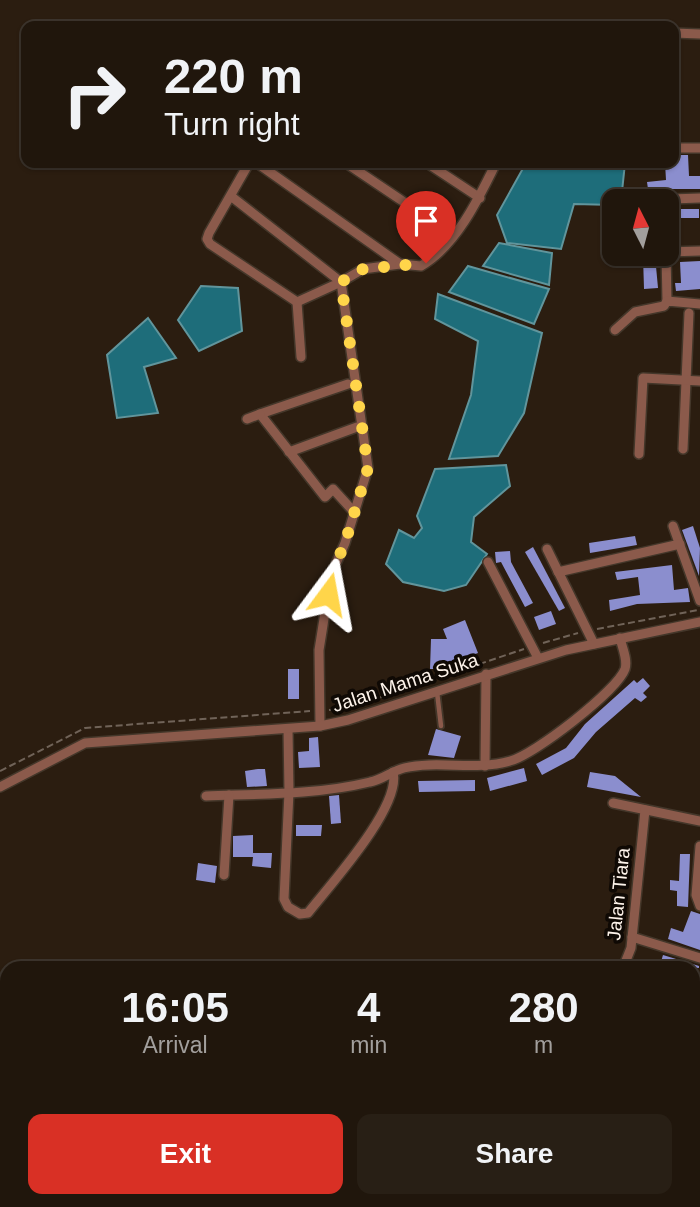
<!DOCTYPE html>
<html lang="en">
<head>
<meta charset="utf-8">
<style>
  body { margin:0; font-family:Arial,sans-serif; background:#281f15; color:#f1f3f6; height:100vh; display:flex; flex-direction:column; font-size:26px; white-space:nowrap }
  * { box-sizing:border-box; margin:0 }
  p { font-size:23px; color:#a29f9d }
  .icon { flex:none; width:38px; height:38px; fill:none; stroke:currentColor; stroke-width:2; stroke-linecap:round; stroke-linejoin:round }
  .map { position:relative; flex:1; overflow:hidden }
  .panel { position:absolute; left:0px; top:961px; width:700px; height:247px; display:flex; flex-direction:column; background:#20160c; border-radius:21px 21px 0 0; box-shadow:0 2px 5px #0004,0 0 0 2px #3d352d }
  .panel>* { flex:none }
  .hud { position:absolute; left:21px; top:21px; width:658px; height:147px; border-radius:14px; box-shadow:0 2px 5px #0004,0 0 0 2px #3d352d; background:#20160c; color:#f1f3f6; overflow:hidden }
  .needle { width:46px; rotate:354deg }
  .tools { position:absolute; left:602px; top:189px; display:grid; gap:14px }
  .tools a { display:grid; place-items:center; width:77px; height:77px; border-radius:14px; background:#20160c; box-shadow:0 2px 5px #0004,0 0 0 2px #3d352d; font-size:35px }
  .pin { position:absolute; display:grid; place-items:center; width:60px; height:60px; color:#fff; margin:-72px -30px; border-radius:50% 50% 50% 0; rotate:-45deg; box-shadow:0 0 7px #0007 }
  .pin .icon { rotate:45deg }
  .me { position:absolute; width:77px; margin:-38px; rotate:13deg; stroke-linejoin:round; filter:drop-shadow(0 0 5px #0008) }
  .turn { display:flex; align-items:center; gap:24px; height:147px; padding:0 28px; font-size:32px }
  .turn .icon { width:91px; height:91px; stroke-width:2.5 }
  .turn b { display:block; font-size:49px; line-height:60px }
  .eta { display:flex; justify-content:space-evenly; align-items:center; height:119px; text-align:center }
  .eta b { font-size:42px; font-weight:800; line-height:49px }
  .primary-button { display:flex; gap:14px; margin-top:auto; padding:14px 28px }
  .primary-button a { flex:1; height:80px; border-radius:14px; background:#d93025; color:#fff; font-size:28px; font-weight:800; line-height:80px; text-align:center }
  .primary-button a+a { background:#281f15; color:#f1f3f6 }
  .map>svg:first-child { display:block }
</style>
</head>
<body>
<div class="map">
<svg width="700" height="1207" viewBox="0 0 700 1207">
  <rect width="100%" height="100%" fill="#2b1d10"/>
  <g fill="#1e6d7a" stroke="#61959c" stroke-width="2">
    <path d="M 526,163 L 625,163 L 621,201 L 614,201 L 614,205 L 574,204 L 561,249 L 507,243 L 497,215 Z"/>
    <path d="M 499,243 L 552,253 L 549,285 L 483,266 Z"/>
    <path d="M 468,266 L 549,289 L 534,324 L 449,292 Z"/>
    <path d="M 201,286 L 238,288 L 242,331 L 199,351 L 178,320 Z"/>
    <path d="M 438,294 L 542,333 L 524,413 L 498,456 L 449,459 L 471,395 L 478,341 L 435,319 Z"/>
    <path d="M 148,318 L 176,358 L 144,367 L 158,413 L 117,418 L 107,355 Z"/>
    <path d="M 506,465 L 510,486 L 474,517 L 471,542 L 487,554 L 466,585 L 444,591 L 403,582 L 386,564 L 399,530 L 414,538 L 422,528 L 417,516 L 435,469 Z"/>
  </g>
  <g fill="#8b8ece">
    <path d="M 674,155 L 688,155 L 689,176 L 700,176 L 700,189 L 648,189 L 647,182 L 666,180 L 665,163 L 674,163 Z"/>
    <rect x="667" y="209" width="32" height="9"/>
    <path d="M 655,256 L 658,288 L 644,289 L 643,257 Z"/>
    <path d="M 700,261 L 700,289 L 676,291 L 675,283 L 681,283 L 680,262 Z"/>
    <path d="M 693,526 L 700,548 L 699,576 L 682,530 Z"/>
    <path d="M 635,536 L 637,545 L 590,553 L 589,543 Z"/>
    <path d="M 533,547 L 565,608 L 559,611 L 525,552 Z"/>
    <path d="M 510,551 L 511,562 L 533,603 L 525,607 L 501,562 L 496,563 L 495,552 Z"/>
    <path d="M 672,565 L 674,590 L 688,588 L 690,602 L 637,604 L 610,611 L 609,600 L 640,595 L 638,577 L 617,580 L 615,572 Z"/>
    <path d="M 551,611 L 556,624 L 539,630 L 534,617 Z"/>
    <path d="M 465,620 L 478,653 L 446,665 L 446,669 L 430,669 L 431,639 L 447,639 L 443,629 Z"/>
    <rect x="288" y="669" width="11" height="30"/>
    <path d="M 643,678 L 650,686 L 643,693 L 647,697 L 641,702 L 635,698 L 596,732 L 574,758 L 542,775 L 536,764 L 566,748 L 585,724 L 634,680 L 637,683 Z"/>
    <path d="M 436,729 L 461,736 L 454,758 L 428,755 Z"/>
    <path d="M 318,737 L 320,767 L 299,768 L 298,752 L 309,751 L 309,738 Z"/>
    <path d="M 524,768 L 527,781 L 490,791 L 487,778 Z"/>
    <path d="M 258,769 L 265,769 L 267,786 L 247,787 L 245,771 Z"/>
    <path d="M 590,772 L 615,776 L 641,797 L 587,787 Z"/>
    <path d="M 475,780 L 475,791 L 419,792 L 418,781 Z"/>
    <path d="M 339,795 L 341,823 L 331,824 L 329,796 Z"/>
    <path d="M 296,825 L 322,825 L 321,836 L 296,836 Z"/>
    <path d="M 253,835 L 253,853 L 272,853 L 271,868 L 252,866 L 253,857 L 233,857 L 233,836 Z"/>
    <path d="M 680,854 L 690,854 L 688,907 L 677,906 L 677,891 L 670,890 L 670,880 L 679,881 Z"/>
    <path d="M 198,863 L 217,866 L 215,883 L 196,880 Z"/>
    <path d="M 691,911 L 700,914 L 700,950 L 668,939 L 671,928 L 683,932 Z"/>
    <path d="M 663,955 L 699,966 L 699,968 L 660,965 Z"/>
  </g>
  <g fill="none" stroke-linecap="round" stroke-linejoin="round">
    <defs>
      <path id="lane" d="M 437,692 L 441,726"/>
      <g id="street">
        <path d="M 674,33 L 700,34"/>
        <path d="M 674,148 L 700,148"/>
        <path d="M 257,163 L 400,264 L 363,269 L 341,282 L 368,468 L 345,543 L 331,575 L 319,650 L 320,726"/>
        <path d="M 346,163 L 453,235"/>
        <path d="M 427,163 L 480,198"/>
        <path d="M 232,197 L 341,282 L 297,302 L 210,244 L 207,239 L 209,233 L 249,163"/>
        <path d="M 642,200 L 700,198"/>
        <path d="M 667,252 L 700,251"/>
        <path d="M 666,254 L 667,301"/>
        <path d="M 400,264 L 421,266 C 456,246 479,198 496,163"/>
        <path d="M 297,302 L 301,357"/>
        <path d="M 615,330 L 635,312 L 664,306 L 667,301 L 700,304"/>
        <path d="M 348,384 L 260,414 L 325,497 L 333,489 L 355,513"/>
        <path d="M 247,419 L 260,414"/>
        <path d="M 683,449 L 689,313"/>
        <path d="M 289,452 L 357,427"/>
        <path d="M 639,454 L 643,378 L 700,381"/>
        <path d="M 673,526 L 700,601"/>
        <path d="M 547,549 L 594,644"/>
        <path d="M 488,562 L 538,658"/>
        <path d="M 558,572 L 680,544"/>
        <path d="M 288,729 L 289,792 L 284,899 L 288,907 L 300,914 L 308,913 C 330,885 402,806 393,772"/>
        <path d="M 485,766 L 486,674"/>
        <path d="M 0,787 L 85,743 L 320,726 L 348,720 L 566,650 L 700,622"/>
        <path d="M 206,796 C 259,794 317,795 370,782 C 382,780 392,771 404,768 C 439,760 475,771 510,761 C 534,755 617,691 625,669 C 628,660 622,647 620,638"/>
        <path d="M 613,803 L 700,821"/>
        <path d="M 700,846 L 696,895 L 700,906"/>
        <path d="M 224,875 L 229,795"/>
        <path d="M 632,937 L 700,958"/>
        <path d="M 623,968 L 631,948 L 645,810"/>
        <path d="M 591,1200 L 592,1207"/>
        <path d="M 440,1207 L 486,1200"/>
      </g>
    </defs>
    <use href="#lane" stroke="#44372a" stroke-width="8"/>
    <use href="#street" stroke="#44372a" stroke-width="12"/>
    <g stroke="#706358" stroke-width="2" stroke-dasharray="7 3.5" stroke-linecap="butt">
      <path d="M 597,629 L 698,610"/>
      <path d="M 543,643 L 578,633"/>
      <path d="M 329,710 L 349,708 L 524,649"/>
      <path d="M 0,771 L 85,728 L 310,711"/>
    </g>
    <use href="#lane" stroke="#8b5a4b" stroke-width="4.5"/>
    <use href="#street" stroke="#8b5a4b" stroke-width="9"/>
  </g>
  <g fill="none" stroke-linecap="round" stroke-linejoin="round">
    <path stroke="#ffd54a" stroke-width="12" stroke-dasharray="0 21.6" d="M 328,594 L 331,575 L 345,543 L 368,468 L 341,282 L 363,269 L 426,263"/>
  </g>
  <g text-anchor="middle" stroke-width="7" stroke-linejoin="round" paint-order="stroke">
    <g font-size="19" fill="#fdf3ea" stroke="#0f0904">
      <text transform="translate(405 682) rotate(-18)" y="7">Jalan Mama Suka</text>
      <text transform="translate(618 894) rotate(-84)" y="7">Jalan Tiara</text>
    </g>
  </g>
</svg>
<div class="tools">
<a><svg class="needle" viewBox="-14 -14 28 28"><path d="M0-13l5 13h-10z" fill="#e53935"/><path d="M0 13l5-13h-10z" fill="#a29f9d"/></svg></a>
</div>
<div class="pin" style="left:426px;top:263px;background:#d93025"><svg class="icon" aria-label="arrive" viewBox="0 0 24 24"><path d="M6 21V4h12l-3 4 3 4H6"/></svg></div>
<svg class="me" style="left:328px;top:594px" viewBox="-20 -20 40 40"><path d="M0-17L14 15 0 8-14 15z" fill="#ffd54a" stroke="#fff" stroke-width="4"/></svg>
<div class="hud">
<div class="turn"><svg class="icon" aria-label="right" viewBox="0 0 24 24"><path d="M7 20v-9h11M14 6l5 5-5 5"/></svg><div><b>220 m</b>Turn right</div></div>
</div>
<section class="panel">
<div class="eta">
<div><b>16:05</b><p>Arrival</p></div>
<div><b>4</b><p>min</p></div>
<div><b>280</b><p>m</p></div>
</div>
<div class="primary-button"><a>Exit</a><a>Share</a></div>
</section>
</div>
</body>
</html>
